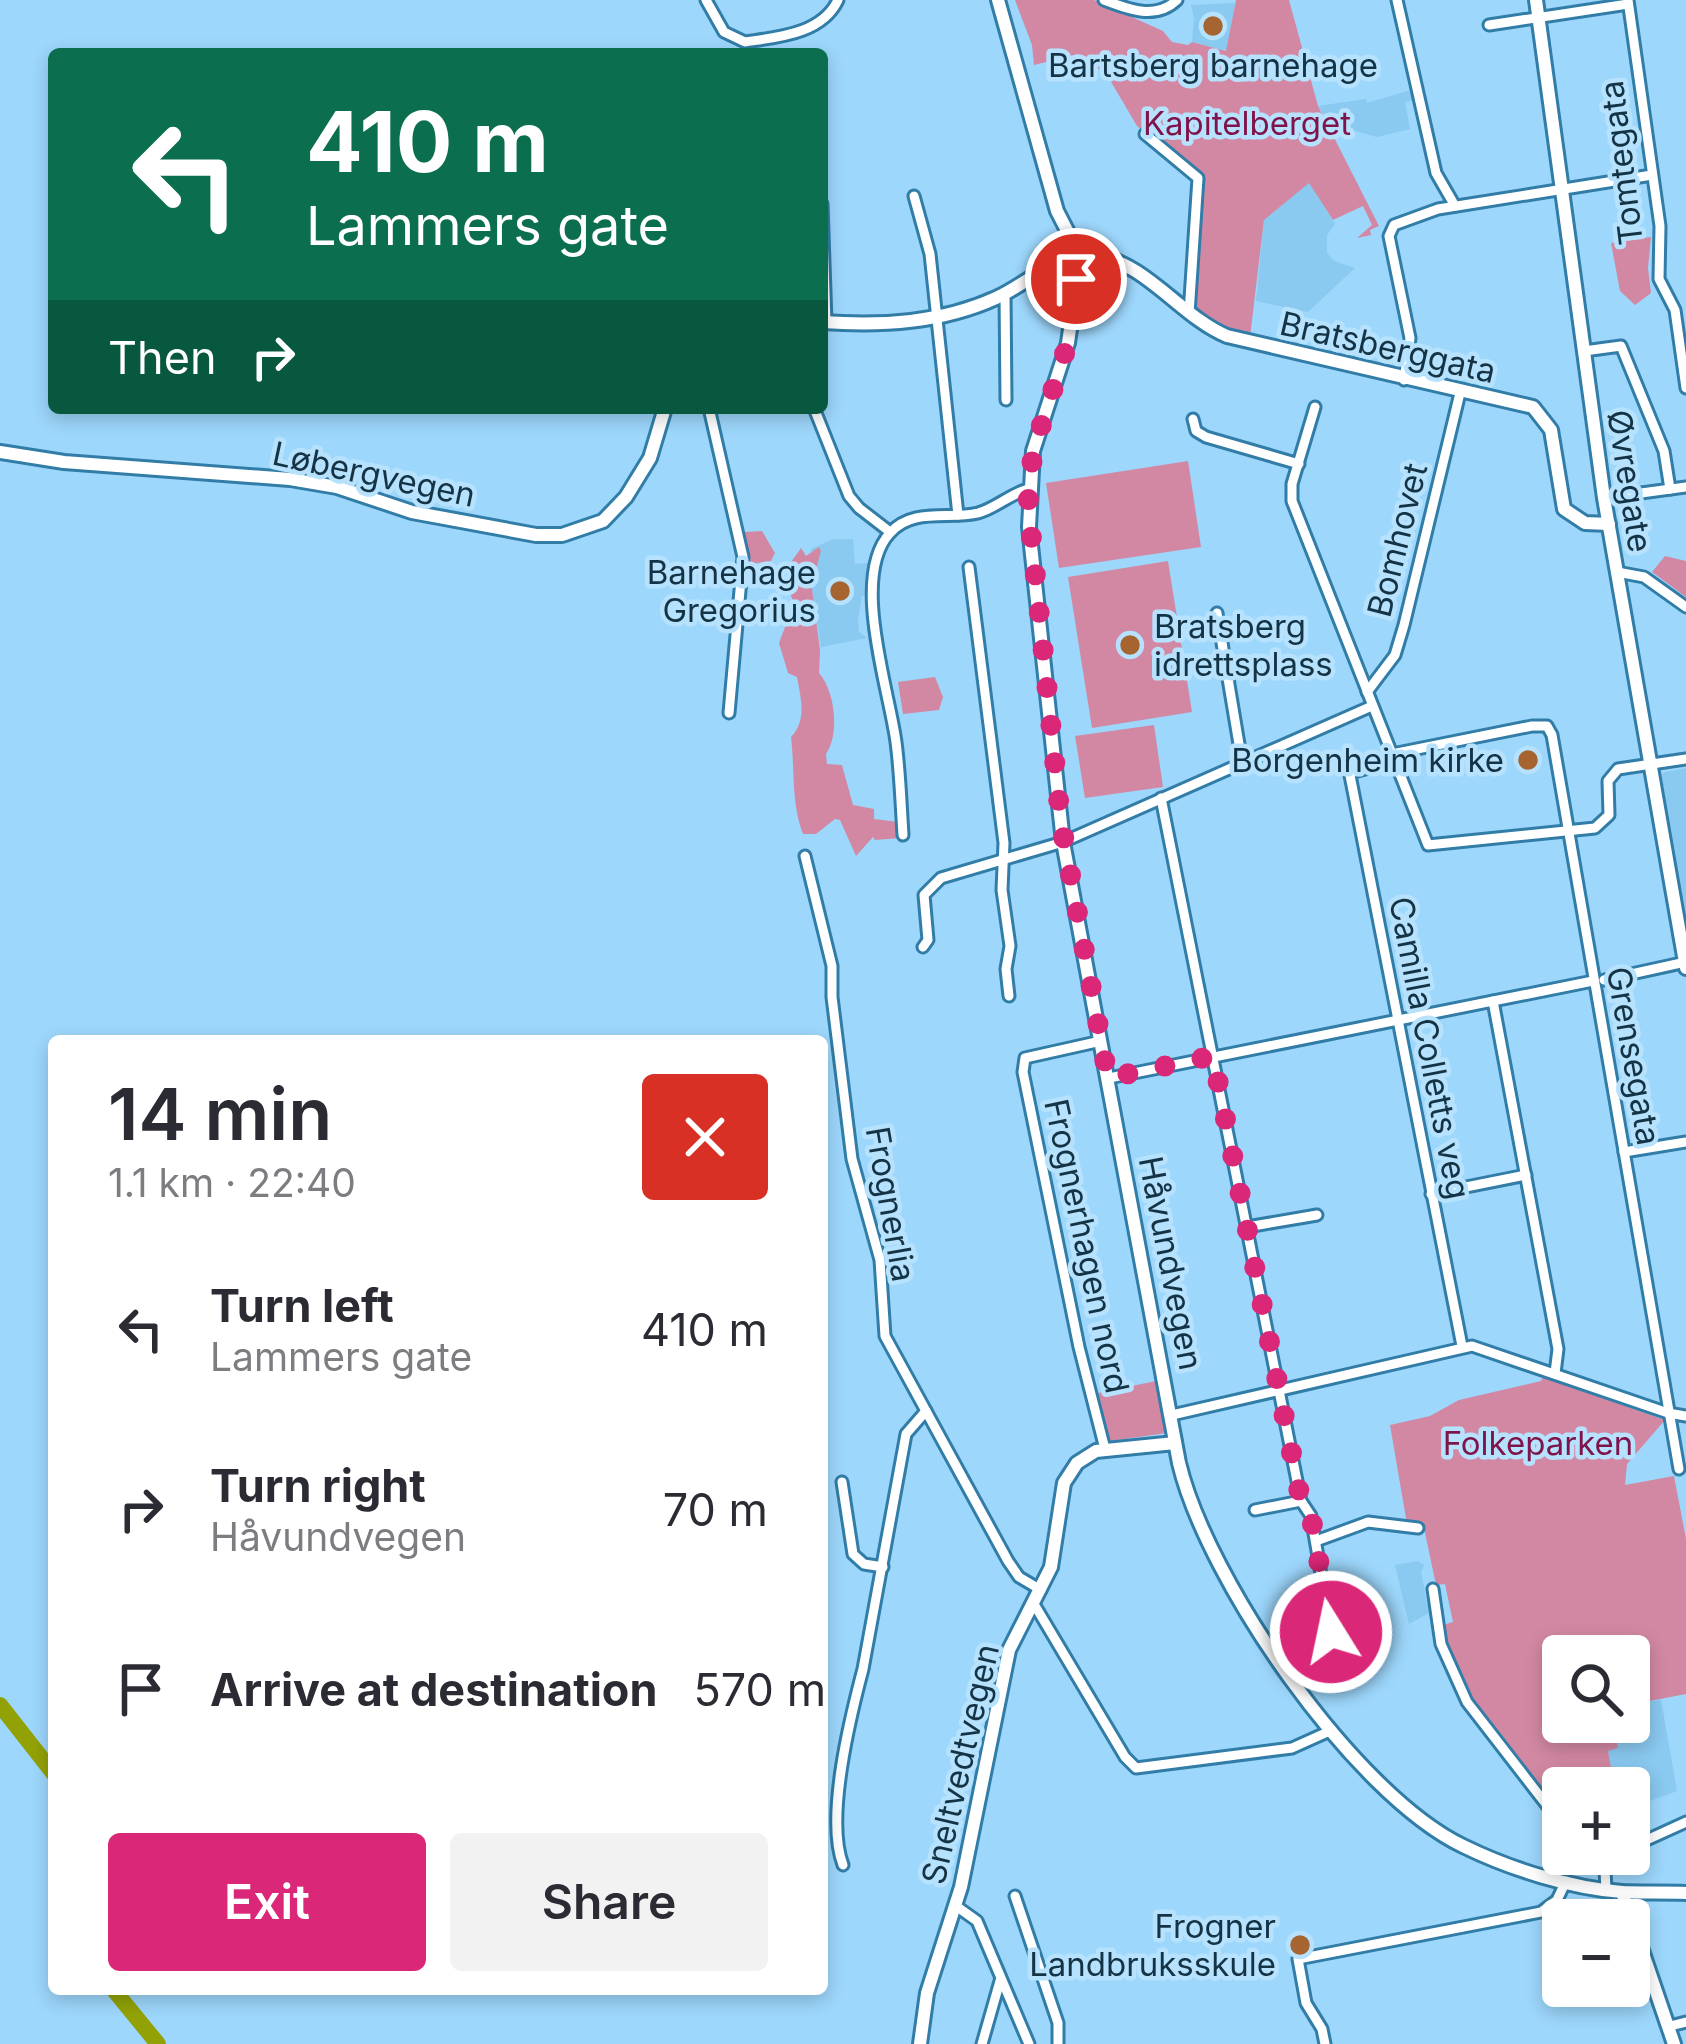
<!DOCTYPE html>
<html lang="en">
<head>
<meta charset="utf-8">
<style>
  body { margin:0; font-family:Inter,sans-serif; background:#f2f2f3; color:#2b2b33; height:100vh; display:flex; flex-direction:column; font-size:45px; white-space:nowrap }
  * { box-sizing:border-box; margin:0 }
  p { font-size:39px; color:#7c7c81 }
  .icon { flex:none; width:66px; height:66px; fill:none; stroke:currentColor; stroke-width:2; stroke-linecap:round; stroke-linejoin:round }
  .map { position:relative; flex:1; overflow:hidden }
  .sheet { position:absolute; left:48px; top:1035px; width:780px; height:960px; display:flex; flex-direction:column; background:#fff; border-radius:12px; box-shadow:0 6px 18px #0003 }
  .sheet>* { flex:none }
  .hud { position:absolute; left:48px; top:48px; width:780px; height:366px; border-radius:12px; box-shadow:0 6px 18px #0003; background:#0b6e4f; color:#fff; overflow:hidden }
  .tools { position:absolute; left:1542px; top:1635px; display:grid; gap:24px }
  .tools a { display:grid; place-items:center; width:108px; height:108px; border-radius:12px; background:#fff; box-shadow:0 6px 18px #0003; font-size:60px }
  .pin { position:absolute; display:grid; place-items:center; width:102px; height:102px; color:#fff; margin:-51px; border:6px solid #fff; border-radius:50%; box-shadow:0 3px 12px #0007 }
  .me { position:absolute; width:132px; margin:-66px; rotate:350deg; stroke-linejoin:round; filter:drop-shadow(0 0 9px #0008) }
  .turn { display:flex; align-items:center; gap:42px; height:252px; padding:0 60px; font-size:54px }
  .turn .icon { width:156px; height:156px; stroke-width:2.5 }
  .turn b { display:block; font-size:84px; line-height:102px }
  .then { display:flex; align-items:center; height:114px; padding:0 60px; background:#0003; gap:24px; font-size:45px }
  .round { display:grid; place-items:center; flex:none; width:126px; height:126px; border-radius:12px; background:#f2f2f3 }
  .overview { display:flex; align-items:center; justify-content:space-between; height:204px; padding:0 60px }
  h1 { font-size:72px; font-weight:600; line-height:90px }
  .cta { display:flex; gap:24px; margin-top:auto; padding:24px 60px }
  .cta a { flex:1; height:138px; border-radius:12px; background:#db2777; color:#fff; font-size:48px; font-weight:600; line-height:138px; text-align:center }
  .cta a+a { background:#f2f2f3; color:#2b2b33 }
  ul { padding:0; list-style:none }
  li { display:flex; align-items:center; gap:36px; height:180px; padding:0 60px }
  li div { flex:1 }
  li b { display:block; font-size:45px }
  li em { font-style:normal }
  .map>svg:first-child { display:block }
</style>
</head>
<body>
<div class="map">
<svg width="1686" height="2044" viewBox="0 0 1686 2044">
  <rect width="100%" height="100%" fill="#9dd7fc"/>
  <g fill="#8ac9f0">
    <path d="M 1235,3 L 1227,51 L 1192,42 L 1194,18 L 1191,5 Z"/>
    <path d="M 1411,90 L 1414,100 L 1405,102 L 1410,129 L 1377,137 L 1330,124 L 1318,106 L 1366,99 L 1367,103 Z"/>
    <path d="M 1309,182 L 1335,224 L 1327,235 L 1327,253 L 1334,261 L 1355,268 L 1308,312 L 1256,301 L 1264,220 Z"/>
    <path d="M 833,539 L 853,539 L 855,564 L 868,563 L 867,596 L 862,596 L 858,621 L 859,632 L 867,638 L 821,647 L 811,585 L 811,549 Z"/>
    <path d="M 1686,768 L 1686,920 L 1661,773 Z"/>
    <path d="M 1418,1561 L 1424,1565 L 1421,1572 L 1429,1613 L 1409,1624 L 1395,1565 Z"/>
    <path d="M 1661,1700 L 1677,1791 L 1629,1809 L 1629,1788 L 1615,1788 L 1608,1750 L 1618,1748 L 1613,1722 L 1629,1722 L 1629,1705 Z"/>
  </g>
  <g fill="#d288a3">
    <path d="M 1015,0 L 1094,0 L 1163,31 L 1172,42 L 1188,45 L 1192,42 L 1226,51 L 1236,0 L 1289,0 L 1318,106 L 1379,226 L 1370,230 L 1371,235 L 1357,238 L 1372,225 L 1363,206 L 1333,220 L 1309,183 L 1264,220 L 1250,337 L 1226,332 L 1191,309 L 1194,172 L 1137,126 L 1107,75 L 1078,54 L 1034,65 L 1032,45 Z"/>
    <path d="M 1651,237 L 1648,268 L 1651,293 L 1635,305 L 1620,291 L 1611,243 Z"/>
    <path d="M 1188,461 L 1201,547 L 1059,568 L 1046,483 Z"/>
    <path d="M 762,531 L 775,553 L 771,561 L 746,565 L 745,532 Z"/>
    <path d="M 819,547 L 821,551 L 816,569 L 810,574 L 820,650 L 819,673 C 835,691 840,734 826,754 L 827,764 L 842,765 L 853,805 L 874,809 L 874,819 L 899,822 L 901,838 L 875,840 L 873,837 L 856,856 L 840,820 L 835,819 L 816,834 L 803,834 C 791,803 795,770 791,737 C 807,720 801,699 797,677 L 788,673 L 779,643 L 794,603 L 786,584 L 793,576 L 786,569 L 801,548 L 806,556 Z"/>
    <path d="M 1665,556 L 1686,561 L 1686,597 L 1652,572 Z"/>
    <path d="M 1168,561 L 1192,712 L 1092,728 L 1068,577 Z"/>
    <path d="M 935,677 L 943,697 L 939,710 L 903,714 L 898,682 Z"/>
    <path d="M 1154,725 L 1163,787 L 1085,798 L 1075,736 Z"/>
    <path d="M 1543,1377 L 1665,1420 L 1627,1464 L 1625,1485 L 1674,1476 L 1686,1539 L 1686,1694 L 1629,1705 L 1629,1656 L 1563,1656 L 1563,1722 L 1613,1722 L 1618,1748 L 1608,1751 L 1615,1788 L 1563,1788 L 1563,1817 C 1517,1759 1456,1701 1443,1625 L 1453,1622 L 1445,1584 L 1436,1585 L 1424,1528 L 1408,1530 L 1390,1425 L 1430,1416 L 1459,1400 L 1541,1381 Z"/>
    <path d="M 1156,1381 L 1167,1433 L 1110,1441 L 1098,1393 Z"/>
  </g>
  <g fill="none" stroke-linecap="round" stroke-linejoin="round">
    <g stroke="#92a206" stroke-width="16">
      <path d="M 0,1705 L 54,1774"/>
      <path d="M 113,1989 L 158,2044"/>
    </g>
    <defs>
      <g id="street">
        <path d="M 706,0 L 724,32 L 745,42 C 778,37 822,34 838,0"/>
        <path d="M 1104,0 C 1130,10 1156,20 1177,0"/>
        <path d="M 1397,0 L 1436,173 L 1455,206"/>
        <path d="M 1628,0 L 1660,226 L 1659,279 L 1675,310 L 1686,388"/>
        <path d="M 1489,25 L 1628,4"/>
        <path d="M 1145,134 L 1198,178 L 1189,314"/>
        <path d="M 914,196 L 930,254 L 958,515"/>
        <path d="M 822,204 L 826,322"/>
        <path d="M 1005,293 L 1006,400"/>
        <path d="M 1584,351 L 1621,346 L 1664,451 L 1670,489"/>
        <path d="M 1404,380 L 1410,338 L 1389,236 L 1394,225 L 1438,209 L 1652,175"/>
        <path d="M 1315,407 L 1292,484 L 1292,501 L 1428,845 L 1595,828 L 1609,815 L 1608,781 L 1618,769 L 1686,759"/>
        <path d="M 709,408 L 743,557 L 729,713"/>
        <path d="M 814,408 L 849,496 L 859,508 L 890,532"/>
        <path d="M 1193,419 L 1196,431 L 1206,437 L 1299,464"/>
        <path d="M 1604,498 L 1686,487"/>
        <path d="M 969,567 L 1004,843 L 1002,890 L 1010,946 L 1006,969 L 1009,996"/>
        <path d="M 1617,572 L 1644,577 L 1686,607"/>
        <path d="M 1217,613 L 1242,762"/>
        <path d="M 1367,692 L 1395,655 L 1404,625 L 1460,393"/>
        <path d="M 1392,754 L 1532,726 L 1547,726 L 1552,735 L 1679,1469"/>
        <path d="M 1347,760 L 1462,1346"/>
        <path d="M 1350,773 L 1395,761"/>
        <path d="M 1161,798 L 1301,1501 L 1311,1516 L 1331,1632 L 1290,1641"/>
        <path d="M 903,835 C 901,804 900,772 896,742 C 889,689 850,576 890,533 C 913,507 949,520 978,513 C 996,508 1010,494 1028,489"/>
        <path d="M 805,856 L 832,966 L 832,997 L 852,1159 L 880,1260 L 885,1336 L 1008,1561 L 1019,1577 L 1041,1590"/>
        <path d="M 923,947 L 928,940 L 924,895 L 941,878 L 1063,842 L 1372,706"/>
        <path d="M 1604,980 L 1686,962"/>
        <path d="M 1493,1001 L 1558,1349 L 1555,1373"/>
        <path d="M 1101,1041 L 1025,1058 L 1023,1072 L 1079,1347 L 1105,1449"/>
        <path d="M 1109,1078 L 1593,981"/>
        <path d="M 1624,1152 L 1686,1142"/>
        <path d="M 1431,1194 L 1526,1175"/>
        <path d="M 1247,1227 L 1317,1215"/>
        <path d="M 1172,1415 L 1472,1346 L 1668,1413 L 1686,1416"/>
        <path d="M 842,1482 L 853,1554 L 864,1564 L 883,1567"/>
        <path d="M 1255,1510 L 1301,1501"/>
        <path d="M 1316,1541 L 1368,1522 L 1418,1528"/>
        <path d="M 1433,1589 L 1441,1644 L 1467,1702 L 1563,1826"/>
        <path d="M 1034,1604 L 1125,1757 L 1136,1768 L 1292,1748 L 1332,1730"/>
        <path d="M 1629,1848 L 1686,1822"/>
        <path d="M 1586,1854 L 1605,1870"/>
        <path d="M 843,1865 C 825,1818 850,1718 863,1669 L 906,1434 L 926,1411"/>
        <path d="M 1606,1890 L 1605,1870 L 1620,1854"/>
        <path d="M 1015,1896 L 1058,2023 L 1058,2044"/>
        <path d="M 956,1906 L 977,1921 L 1029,2044"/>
        <path d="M 1670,2026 L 1686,2022"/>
        <path d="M 982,2044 L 1000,1981"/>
        <path d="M 1325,2044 L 1322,2029 L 1306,2003 L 1298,1959 L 1541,1912 L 1557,1900 L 1566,1881"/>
      </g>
      <g id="secondary">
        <path d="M 998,0 L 1057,211 L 1075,246"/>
        <path d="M 1536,0 L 1604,498 L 1686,968"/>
        <circle cx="1082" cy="259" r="14"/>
        <path d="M 1095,256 C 1145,261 1181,317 1227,336 L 1533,407 L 1551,430 L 1564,509 L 1585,523 L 1609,524"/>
        <path d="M 1078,273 L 1068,343 L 1033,451 L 1029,527 L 1063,842 L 1179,1463 C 1207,1580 1353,1793 1463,1846 C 1510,1869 1570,1888 1622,1892 C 1643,1893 1665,1892 1686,1893"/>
        <path d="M 822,322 C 882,326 941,323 996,298 C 1022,286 1044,267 1068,254"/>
        <path d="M 0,452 L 64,462 L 290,479 L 337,487 L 412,512 L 536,535 L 562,535 L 603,521 L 626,497 L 650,458 L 665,408"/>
        <path d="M 1622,1892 L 1674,2044"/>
        <path d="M 920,2044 L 927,1993 L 961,1887 L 1009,1650 L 1051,1567 L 1064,1483 L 1077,1463 L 1096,1451 L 1175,1443"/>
      </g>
    </defs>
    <use href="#street" stroke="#317da7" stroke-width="15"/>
    <use href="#secondary" stroke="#317da7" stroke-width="18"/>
    <use href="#street" stroke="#fff" stroke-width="9"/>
    <use href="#secondary" stroke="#fff" stroke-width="12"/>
  </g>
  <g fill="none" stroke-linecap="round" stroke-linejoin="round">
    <path stroke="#db2777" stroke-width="21" stroke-dasharray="0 37.8" d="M 1076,279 L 1068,343 L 1033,451 L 1028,504 L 1061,823 L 1108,1078 L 1213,1056 L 1301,1501 L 1311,1516 L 1331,1632"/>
  </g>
  <g fill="#a56430" stroke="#b7e2fe" stroke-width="4.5">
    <circle cx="1213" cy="26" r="12"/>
    <circle cx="840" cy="591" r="12"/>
    <circle cx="1130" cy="645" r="12"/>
    <circle cx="1528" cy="760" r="12"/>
    <circle cx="1300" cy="1945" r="12"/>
  </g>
  <g text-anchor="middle" stroke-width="9" stroke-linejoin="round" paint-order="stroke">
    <g font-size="33" fill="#143345" stroke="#b7e2fe" text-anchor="end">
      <text x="1213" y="77" text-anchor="middle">Bartsberg barnehage</text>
      <text x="816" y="584">Barnehage<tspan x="816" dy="38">Gregorius</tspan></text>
      <text x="1154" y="638" text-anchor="start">Bratsberg<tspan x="1154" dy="38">idrettsplass</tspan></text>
      <text x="1504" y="772">Borgenheim kirke</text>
      <text x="1276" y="1938">Frogner<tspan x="1276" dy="38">Landbruksskule</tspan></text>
    </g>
    <g font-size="33" fill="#7f144a" stroke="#b7e2fe">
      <text x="1247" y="135">Kapitelberget</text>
      <text x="1538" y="1455">Folkeparken</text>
    </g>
    <g font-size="33" fill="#143345" stroke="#b7e2fe">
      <text transform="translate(1621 163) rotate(-97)" y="12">Tomtegata</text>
      <text transform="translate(1388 347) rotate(13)" y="12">Bratsberggata</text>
      <text transform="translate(374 474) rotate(12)" y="12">Løbergvegen</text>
      <text transform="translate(1630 481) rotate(81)" y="12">Øvregate</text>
      <text transform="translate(1397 540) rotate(-76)" y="12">Bomhovet</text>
      <text transform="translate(1430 1048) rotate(79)" y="12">Camilla Colletts veg</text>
      <text transform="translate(1634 1056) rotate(80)" y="12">Grensegata</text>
      <text transform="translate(891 1204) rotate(80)" y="12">Frognerlia</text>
      <text transform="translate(1087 1246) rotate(78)" y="12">Frognerhagen nord</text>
      <text transform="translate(1171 1263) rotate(79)" y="12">Håvundvegen</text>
      <text transform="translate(960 1764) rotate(-77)" y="12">Sneltvedtvegen</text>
    </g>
  </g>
</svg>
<div class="tools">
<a><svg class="icon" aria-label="search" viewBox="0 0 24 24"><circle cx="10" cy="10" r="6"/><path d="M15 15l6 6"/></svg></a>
<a>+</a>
<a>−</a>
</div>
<div class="pin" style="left:1076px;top:279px;background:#d93025"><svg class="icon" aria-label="arrive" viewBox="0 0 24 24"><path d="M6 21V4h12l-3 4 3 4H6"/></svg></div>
<svg class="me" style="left:1331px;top:1632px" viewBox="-20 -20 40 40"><circle r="17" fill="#db2777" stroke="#fff" stroke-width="3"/><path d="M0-11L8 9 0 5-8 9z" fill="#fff"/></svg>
<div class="hud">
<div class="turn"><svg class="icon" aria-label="left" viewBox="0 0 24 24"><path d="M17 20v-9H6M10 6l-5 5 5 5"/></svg><div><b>410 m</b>Lammers gate</div></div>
<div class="then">Then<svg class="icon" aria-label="right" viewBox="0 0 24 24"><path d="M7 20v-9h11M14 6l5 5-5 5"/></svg></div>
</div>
<section class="sheet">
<div class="overview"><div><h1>14 min</h1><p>1.1 km · 22:40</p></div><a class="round" style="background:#d93025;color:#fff"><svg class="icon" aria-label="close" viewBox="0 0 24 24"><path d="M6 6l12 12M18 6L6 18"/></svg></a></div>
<ul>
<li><svg class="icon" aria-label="left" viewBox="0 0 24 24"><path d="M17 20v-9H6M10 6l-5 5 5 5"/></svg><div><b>Turn left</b><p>Lammers gate</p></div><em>410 m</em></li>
<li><svg class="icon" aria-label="right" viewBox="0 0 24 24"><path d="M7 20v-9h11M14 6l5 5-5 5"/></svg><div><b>Turn right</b><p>Håvundvegen</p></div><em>70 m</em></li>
<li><svg class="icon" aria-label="arrive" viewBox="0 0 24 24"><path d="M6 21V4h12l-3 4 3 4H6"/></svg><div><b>Arrive at destination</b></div><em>570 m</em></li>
</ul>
<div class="cta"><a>Exit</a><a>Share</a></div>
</section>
</div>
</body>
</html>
